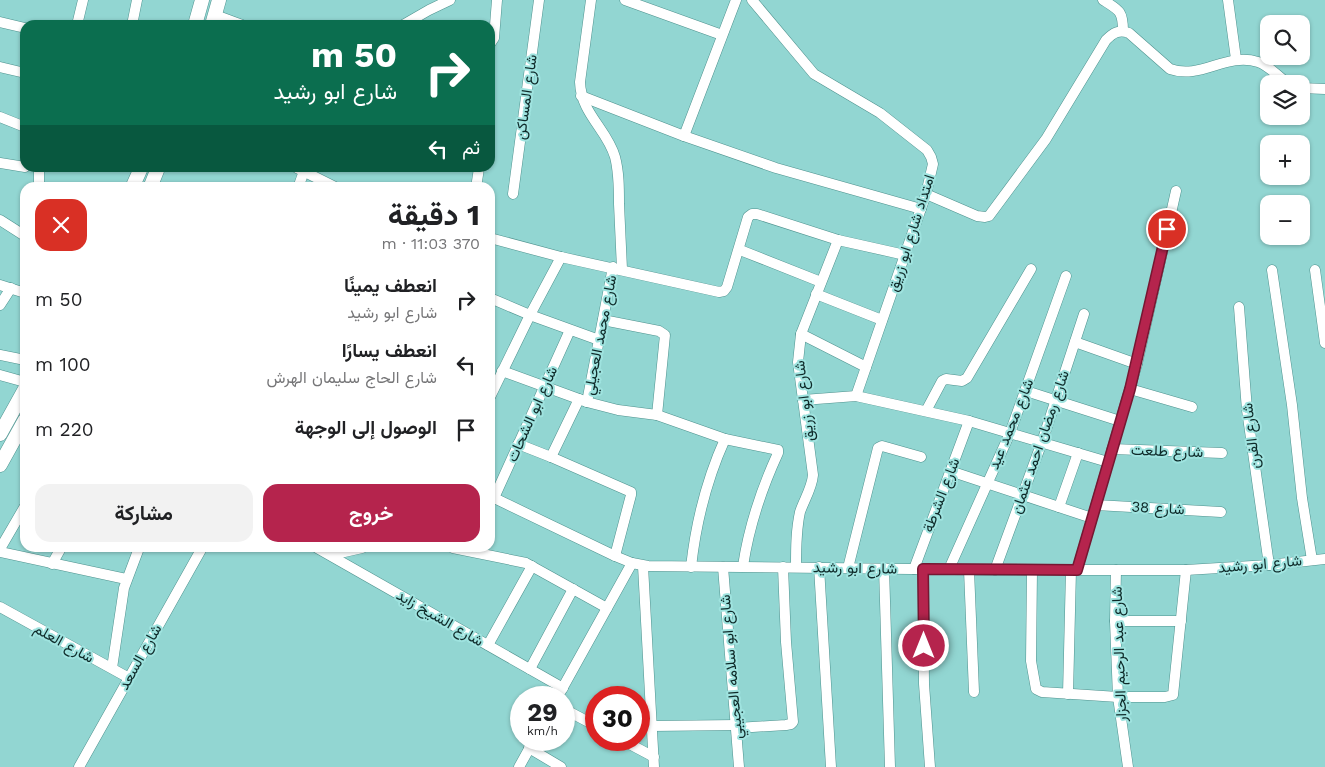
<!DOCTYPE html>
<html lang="ar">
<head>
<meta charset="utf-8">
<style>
  body { margin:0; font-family:"Work Sans",Vazirmatn,sans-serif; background:#f2f2f2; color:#202124; direction:rtl; height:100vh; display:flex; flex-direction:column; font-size:19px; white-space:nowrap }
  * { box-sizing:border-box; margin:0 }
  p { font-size:16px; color:#757577 }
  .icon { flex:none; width:28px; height:28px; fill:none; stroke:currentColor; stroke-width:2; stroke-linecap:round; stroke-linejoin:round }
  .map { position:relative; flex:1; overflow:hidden; direction:ltr }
  .sheet { position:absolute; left:20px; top:182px; width:475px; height:370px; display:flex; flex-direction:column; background:#fff; border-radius:15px; box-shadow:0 1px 4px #0004; direction:rtl }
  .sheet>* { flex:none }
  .hud { position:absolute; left:20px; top:20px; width:475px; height:152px; border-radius:15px; box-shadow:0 1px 4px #0004; direction:rtl; background:#0b6e4f; color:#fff; overflow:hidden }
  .buttons { position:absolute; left:1260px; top:15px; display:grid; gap:10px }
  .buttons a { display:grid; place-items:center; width:50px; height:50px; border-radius:10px; background:#fff; box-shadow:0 1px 4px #0004; font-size:25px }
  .speed { position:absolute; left:510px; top:686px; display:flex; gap:10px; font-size:25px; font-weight:700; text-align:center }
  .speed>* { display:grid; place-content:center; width:65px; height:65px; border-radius:50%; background:#fff; box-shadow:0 1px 4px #0004; line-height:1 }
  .speed small { font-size:12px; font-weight:400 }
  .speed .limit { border:8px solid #d22; background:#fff; color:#111 }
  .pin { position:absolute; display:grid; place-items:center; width:42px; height:42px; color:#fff; margin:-21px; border:2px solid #fff; border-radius:50%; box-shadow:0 1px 5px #0007 }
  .me { position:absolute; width:55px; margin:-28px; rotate:0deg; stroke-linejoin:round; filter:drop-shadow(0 0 4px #0008) }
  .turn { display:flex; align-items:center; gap:18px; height:105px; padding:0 15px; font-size:22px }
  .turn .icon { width:65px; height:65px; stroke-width:2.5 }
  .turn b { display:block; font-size:35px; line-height:42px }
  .then { display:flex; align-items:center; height:48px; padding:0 15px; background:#0003; gap:10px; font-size:19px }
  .round { display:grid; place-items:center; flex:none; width:52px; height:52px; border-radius:15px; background:#f2f2f2 }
  .overview { display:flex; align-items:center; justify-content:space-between; height:85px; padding:0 15px }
  h1 { font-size:30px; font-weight:700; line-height:38px }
  .cta { display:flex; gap:10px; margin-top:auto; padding:10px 15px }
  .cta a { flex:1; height:58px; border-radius:15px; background:#b5244d; color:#fff; font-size:20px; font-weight:700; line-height:58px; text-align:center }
  .cta a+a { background:#f2f2f2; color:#202124 }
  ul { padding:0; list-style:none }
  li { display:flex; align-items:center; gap:15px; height:65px; padding:0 15px }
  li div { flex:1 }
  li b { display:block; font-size:19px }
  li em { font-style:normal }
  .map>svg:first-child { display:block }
</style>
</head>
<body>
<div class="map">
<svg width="1325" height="767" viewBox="0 0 1325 767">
  <rect width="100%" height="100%" fill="#92d6d2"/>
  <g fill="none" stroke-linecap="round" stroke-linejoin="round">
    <defs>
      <g id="street">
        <path d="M 591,0 L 580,82 C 581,114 607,129 615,157 C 619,172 619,188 619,204 C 620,225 621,247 622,269"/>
        <path d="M 625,0 L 722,35"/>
        <path d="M 752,0 L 814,74 L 880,113 L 927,150 L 931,157 L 933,164 L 926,194 L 856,396"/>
        <path d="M 1103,0 C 1119,10 1123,11 1123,31"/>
        <path d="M 1228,0 L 1236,59"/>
        <path d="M 215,15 L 242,25"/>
        <path d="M 0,22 L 25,28"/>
        <path d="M 77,25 L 83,0"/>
        <path d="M 132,25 L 137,0"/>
        <path d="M 403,25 L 429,10 L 450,0"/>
        <path d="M 490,44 L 494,38 L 497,0"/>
        <path d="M 0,67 L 25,73"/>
        <path d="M 1301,88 L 1325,89"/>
        <path d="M 581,96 L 684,136 L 776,168 L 921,209"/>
        <path d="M 0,117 L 25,127"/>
        <path d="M 684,136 L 736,0"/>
        <path d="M 0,163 L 25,167"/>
        <path d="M 297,168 L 337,188"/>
        <path d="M 39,188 L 39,168"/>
        <path d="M 298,188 L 304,171"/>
        <path d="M 476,188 L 479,168"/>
        <path d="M 513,194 L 539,0"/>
        <path d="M 926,194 L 977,216 L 985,217 L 989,216 L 1046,139 L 1106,40 C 1113,33 1119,29 1129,33 L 1170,69 C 1201,80 1226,52 1258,62 C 1270,66 1278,77 1289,84"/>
        <path d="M 0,220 L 25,236"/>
        <path d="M 490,238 L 561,257 L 719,292 L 724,291 L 727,287 L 748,217 L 752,214 L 757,214 L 838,240 L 905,255"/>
        <path d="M 740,250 L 821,282"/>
        <path d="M 1272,270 L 1292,405 L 1302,498 L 1312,560"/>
        <path d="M 1315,270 L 1325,343"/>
        <path d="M 0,285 L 25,293"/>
        <path d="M 816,294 L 882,320"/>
        <path d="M 490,298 L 530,315 L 599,340"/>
        <path d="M 0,305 L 11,288"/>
        <path d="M 1239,307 L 1247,410 L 1269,565"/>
        <path d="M 603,320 L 659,331 L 665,335 L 657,415"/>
        <path d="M 801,334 L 866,367"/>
        <path d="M 1075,342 L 1137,364"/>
        <path d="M 0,355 L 25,360"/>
        <path d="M 502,371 L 587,402 L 618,410 L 657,415 L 725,439 L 778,450 L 778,453 C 761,490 749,526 743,566"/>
        <path d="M 0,375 L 25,382"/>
        <path d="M 1130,389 L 1192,407"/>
        <path d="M 1026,391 L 1120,421"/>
        <path d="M 490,397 L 530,315 L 561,257"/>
        <path d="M 803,400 L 856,396 L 969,421 L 1108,462"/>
        <path d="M 587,402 L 613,267"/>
        <path d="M 926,411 L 942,381 L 946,379 L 962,381 L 967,378 L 1031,269"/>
        <path d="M 518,444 L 551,457 L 631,492 L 631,495 L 615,556"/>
        <path d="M 1112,449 L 1222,453"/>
        <path d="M 551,457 L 579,399"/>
        <path d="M 950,471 L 1092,518"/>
        <path d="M 490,496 L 615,556 L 632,563 L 648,566 L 995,570 L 1186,570 L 1269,565 L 1325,559"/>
        <path d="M 494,498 L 570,330"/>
        <path d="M 1096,505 L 1221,512"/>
        <path d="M 1059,507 L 1078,453"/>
        <path d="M 317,548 L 563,688"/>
        <path d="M 453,548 L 526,563 L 607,608"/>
        <path d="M 0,549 L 25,506"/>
        <path d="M 0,552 L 126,579"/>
        <path d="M 331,555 L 362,548"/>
        <path d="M 52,564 L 61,548"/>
        <path d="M 643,566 L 654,767"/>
        <path d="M 691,567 C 696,522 706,481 725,439"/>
        <path d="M 723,567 L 739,767"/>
        <path d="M 796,567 C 796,548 796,530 800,512 C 804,500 812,488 813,475 L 798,362 L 801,334 L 838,240"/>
        <path d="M 819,567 L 831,767"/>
        <path d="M 848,568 L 878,448 L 882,446 L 921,457"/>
        <path d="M 884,568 L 890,767"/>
        <path d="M 914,569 L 969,421"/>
        <path d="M 923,569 L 924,684 L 930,767"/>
        <path d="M 949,569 L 1010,433 L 1066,276"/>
        <path d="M 969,570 L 974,692"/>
        <path d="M 995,570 L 1042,442 L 1084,314"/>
        <path d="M 1032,570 L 1031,661 L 1036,689 L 1042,692 L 1118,697 L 1165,697 L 1173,695 L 1186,570"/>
        <path d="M 1077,570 L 1137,364 L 1176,191"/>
        <path d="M 1116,570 L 1115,621 L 1118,697 L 1128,767"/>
        <path d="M 0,607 L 129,678"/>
        <path d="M 1115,621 L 1181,621"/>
        <path d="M 488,645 L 532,566"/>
        <path d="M 112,668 L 124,588 L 139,548"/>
        <path d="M 530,669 L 573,589"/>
        <path d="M 1068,694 L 1071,570"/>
        <path d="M 557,698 L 632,563"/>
        <path d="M 564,709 L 596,726"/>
        <path d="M 652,726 L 737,725"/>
        <path d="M 737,728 L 786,725 L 791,724 L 793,722 L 786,642 L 783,567"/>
        <path d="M 622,740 L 654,757"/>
        <path d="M 529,748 L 561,767"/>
        <path d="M 79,767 L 202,548"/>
        <path d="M 519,767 L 534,740"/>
      </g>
      <g id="secondary">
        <path d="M 195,25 L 202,0"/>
        <path d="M 212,25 L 219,0"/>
        <path d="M 132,188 L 141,168"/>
        <path d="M 150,188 L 158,168"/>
        <path d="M 0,434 L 25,389"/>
        <path d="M 0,465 L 25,420"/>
      </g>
    </defs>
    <use href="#street" stroke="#4e928e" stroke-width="11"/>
    <use href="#secondary" stroke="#4e928e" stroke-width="15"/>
    <use href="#street" stroke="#fff" stroke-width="10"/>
    <use href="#secondary" stroke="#fff" stroke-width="14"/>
  </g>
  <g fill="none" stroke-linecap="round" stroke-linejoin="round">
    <defs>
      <path id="route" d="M 924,646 L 923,569 L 1077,570 L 1130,389 L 1167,229"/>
    </defs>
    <use href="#route" stroke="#761732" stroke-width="12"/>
    <use href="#route" stroke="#b5244d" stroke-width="9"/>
  </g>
  <g text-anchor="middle" stroke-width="4" stroke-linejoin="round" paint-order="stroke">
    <g font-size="15" fill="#0e2a29" stroke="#9fe3df">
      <text transform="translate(526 97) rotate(-82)" y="5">شارع المساكن</text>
      <text transform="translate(911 233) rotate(-72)" y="5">امتداد شارع ابو زريق</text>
      <text transform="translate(600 335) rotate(-79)" y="5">شارع محمد العجيلي</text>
      <text transform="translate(804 401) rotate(-97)" y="5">شارع ابو زريق</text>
      <text transform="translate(532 414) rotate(-66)" y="5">شارع ابو الشحات</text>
      <text transform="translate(1011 424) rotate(-68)" y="5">شارع محمد عيد</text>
      <text transform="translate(1251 436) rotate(-97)" y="5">شارع الفرن</text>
      <text transform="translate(1040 442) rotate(-71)" y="5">شارع رمضان احمد عثمان</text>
      <text transform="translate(1167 451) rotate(2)" y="5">شارع طلعت</text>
      <text transform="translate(941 495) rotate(-69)" y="5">شارع الشرطة</text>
      <text transform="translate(1158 508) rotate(3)" y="5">شارع 38</text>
      <text transform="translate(1260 564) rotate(-5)" y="5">شارع ابو رشيد</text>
      <text transform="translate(855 568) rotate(1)" y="5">شارع ابو رشيد</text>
      <text transform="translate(440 618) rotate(30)" y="5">شارع الشيخ زايد</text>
      <text transform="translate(64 643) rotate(29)" y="5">شارع العلم</text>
      <text transform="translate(1119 654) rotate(-92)" y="5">شارع عبد الرحيم الجزار</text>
      <text transform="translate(140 657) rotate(-61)" y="5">شارع السعد</text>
      <text transform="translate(731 667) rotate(-95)" y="5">شارع ابو سلامه العجيبي</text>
    </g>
  </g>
</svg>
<div class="buttons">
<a><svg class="icon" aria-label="search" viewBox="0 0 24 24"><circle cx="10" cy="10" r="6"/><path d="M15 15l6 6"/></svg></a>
<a><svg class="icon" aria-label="layers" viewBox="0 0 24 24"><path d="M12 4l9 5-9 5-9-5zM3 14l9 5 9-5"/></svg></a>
<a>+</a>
<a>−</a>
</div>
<div class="speed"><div>29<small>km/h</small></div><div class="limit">30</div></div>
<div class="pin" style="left:1167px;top:229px;background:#d93025"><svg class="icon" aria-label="arrive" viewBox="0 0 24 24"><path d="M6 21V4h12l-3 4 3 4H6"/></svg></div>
<svg class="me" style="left:924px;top:646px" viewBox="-20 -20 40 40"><circle r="17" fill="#b5244d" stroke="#fff" stroke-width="3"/><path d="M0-11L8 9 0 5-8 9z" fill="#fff"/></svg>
<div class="hud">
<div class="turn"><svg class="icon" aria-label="right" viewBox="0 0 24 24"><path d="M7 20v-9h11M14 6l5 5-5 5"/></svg><div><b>50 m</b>شارع ابو رشيد</div></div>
<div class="then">ثم<svg class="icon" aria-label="left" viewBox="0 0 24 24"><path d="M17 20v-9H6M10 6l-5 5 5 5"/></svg></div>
</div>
<section class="sheet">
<div class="overview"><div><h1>1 دقيقة</h1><p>370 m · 11:03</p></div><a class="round" style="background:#d93025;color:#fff"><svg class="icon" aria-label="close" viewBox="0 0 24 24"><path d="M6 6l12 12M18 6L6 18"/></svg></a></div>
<ul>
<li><svg class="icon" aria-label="right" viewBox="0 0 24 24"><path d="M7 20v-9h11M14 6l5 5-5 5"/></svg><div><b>انعطف يمينًا</b><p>شارع ابو رشيد</p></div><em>50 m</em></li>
<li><svg class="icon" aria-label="left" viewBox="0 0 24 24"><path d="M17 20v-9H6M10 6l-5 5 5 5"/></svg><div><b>انعطف يسارًا</b><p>شارع الحاج سليمان الهرش</p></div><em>100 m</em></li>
<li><svg class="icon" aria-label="arrive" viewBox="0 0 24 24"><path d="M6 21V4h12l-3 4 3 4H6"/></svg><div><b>الوصول إلى الوجهة</b></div><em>220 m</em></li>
</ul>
<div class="cta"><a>خروج</a><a>مشاركة</a></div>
</section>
</div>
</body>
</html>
